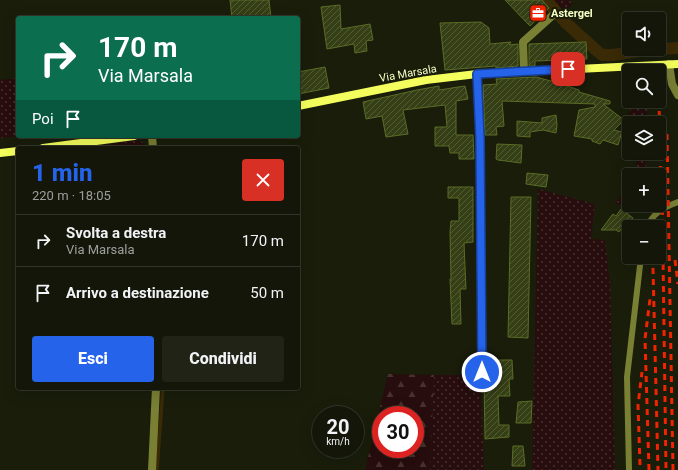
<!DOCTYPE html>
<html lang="it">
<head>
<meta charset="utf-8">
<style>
  body { margin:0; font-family:Roboto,sans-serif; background:#202316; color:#f1f3f6; height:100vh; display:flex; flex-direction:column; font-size:15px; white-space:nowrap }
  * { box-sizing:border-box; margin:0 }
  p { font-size:13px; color:#9d9f9c }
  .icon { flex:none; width:22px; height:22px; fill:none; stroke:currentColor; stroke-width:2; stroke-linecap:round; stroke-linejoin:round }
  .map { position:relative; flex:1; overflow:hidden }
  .side { position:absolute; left:16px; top:146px; width:284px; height:244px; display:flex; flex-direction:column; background:#131608; border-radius:4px; box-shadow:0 4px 16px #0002,0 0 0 1px #323529 }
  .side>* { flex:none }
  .guide { position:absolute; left:16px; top:16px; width:284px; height:122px; border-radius:4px; box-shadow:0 4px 16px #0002,0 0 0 1px #323529; background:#0b6e4f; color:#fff; overflow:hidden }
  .buttons { position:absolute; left:622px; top:12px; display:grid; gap:8px }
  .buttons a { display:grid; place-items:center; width:44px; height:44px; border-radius:4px; background:#131608; box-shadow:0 4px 16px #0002,0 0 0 1px #323529; font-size:20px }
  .speed { position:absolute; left:312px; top:406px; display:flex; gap:8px; font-size:20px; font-weight:700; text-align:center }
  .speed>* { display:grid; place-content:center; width:52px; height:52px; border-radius:50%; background:#131608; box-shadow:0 4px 16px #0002,0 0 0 1px #323529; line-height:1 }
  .speed small { font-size:10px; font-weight:400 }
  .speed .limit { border:6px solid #d22; background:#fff; color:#111 }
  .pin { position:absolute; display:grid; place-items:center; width:34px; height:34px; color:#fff; margin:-17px; border-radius:8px; box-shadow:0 2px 6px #0006 }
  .me { position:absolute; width:44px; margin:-22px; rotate:0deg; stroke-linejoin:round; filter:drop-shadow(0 0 3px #0008) }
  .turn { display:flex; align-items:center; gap:14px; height:84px; padding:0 16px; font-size:18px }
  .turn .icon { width:52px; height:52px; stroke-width:2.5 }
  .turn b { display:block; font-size:28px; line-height:34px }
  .then { display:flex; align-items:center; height:38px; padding:0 16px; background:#0003; gap:8px; font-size:15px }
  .round { display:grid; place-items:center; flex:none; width:42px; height:42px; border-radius:4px; background:#202316 }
  .overview { display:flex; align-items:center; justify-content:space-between; height:68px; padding:0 16px }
  h1 { font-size:24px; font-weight:800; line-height:30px; color:#2563eb }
  .primary-button { display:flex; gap:8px; margin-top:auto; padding:8px 16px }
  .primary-button a { flex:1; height:46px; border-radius:4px; background:#2563eb; color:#fff; font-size:16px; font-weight:800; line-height:46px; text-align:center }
  .primary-button a+a { background:#202316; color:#f1f3f6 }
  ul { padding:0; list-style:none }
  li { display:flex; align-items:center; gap:12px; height:52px; padding:0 16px; border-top:1px solid #323529 }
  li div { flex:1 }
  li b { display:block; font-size:15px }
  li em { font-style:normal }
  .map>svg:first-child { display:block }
</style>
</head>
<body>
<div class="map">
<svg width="678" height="470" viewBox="0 0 678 470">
  <defs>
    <pattern id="grass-dots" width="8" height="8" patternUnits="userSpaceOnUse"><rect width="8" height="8" fill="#270d0d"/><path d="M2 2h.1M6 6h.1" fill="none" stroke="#47312f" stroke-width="1.8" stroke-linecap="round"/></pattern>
    <pattern id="forest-firs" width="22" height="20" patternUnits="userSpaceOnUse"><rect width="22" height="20" fill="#270d0d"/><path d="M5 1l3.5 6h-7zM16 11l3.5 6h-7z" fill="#47312f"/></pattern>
    <pattern id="building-hatch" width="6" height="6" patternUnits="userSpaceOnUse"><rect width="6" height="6" fill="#353f15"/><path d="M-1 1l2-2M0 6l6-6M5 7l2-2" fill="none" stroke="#535c36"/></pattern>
  </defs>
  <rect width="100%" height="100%" fill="#191d0a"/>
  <g fill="url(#grass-dots)">
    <path d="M 552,0 L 570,0 L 572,5 L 563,12 Z"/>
    <path d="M 18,78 L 18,136 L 21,136 L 0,138 L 0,80 Z"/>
    <path d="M 631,101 L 647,101 L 647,123 L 629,123 L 629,136 L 623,127 L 632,106 Z"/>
    <path d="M 137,140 L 142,142 L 147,148 L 84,148 Z"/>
    <path d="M 638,153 L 646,153 L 646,175 L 632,175 L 636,168 Z"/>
    <path d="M 629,180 L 629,205 L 615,204 Z"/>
    <path d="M 538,189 L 595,204 L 591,239 L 605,240 L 610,282 L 615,470 L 532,470 Z"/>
    <path d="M 434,375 L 480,375 L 484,470 L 430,470 Z"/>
  </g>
  <path fill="url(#forest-firs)" fill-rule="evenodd" d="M 388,374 L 434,375 L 430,470 L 365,470 ZM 381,415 L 415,415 L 415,449 L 381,449 Z"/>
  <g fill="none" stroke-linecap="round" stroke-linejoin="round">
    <path stroke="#3a2a06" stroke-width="3.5" d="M 157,470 L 163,388"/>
    <path stroke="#3a2a06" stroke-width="12" d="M 546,0 L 566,23 L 596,50 L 602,55 L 613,55 L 646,50 L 678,48"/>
  </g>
  <g fill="url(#building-hatch)" stroke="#5b6c26">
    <path d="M 230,0 L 269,0 L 271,18 L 232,18 Z"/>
    <path d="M 505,0 L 542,0 L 549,8 L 530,26 Z"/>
    <path d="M 340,5 L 341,29 L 370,24 L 373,40 L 366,41 L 367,51 L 355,53 L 354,44 L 327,49 L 321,7 Z"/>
    <path d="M 481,22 L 489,28 L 490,44 L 511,42 L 509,45 L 518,44 L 518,66 L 496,68 L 496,66 L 445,70 L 440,23 Z"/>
    <path d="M 586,42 L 587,59 L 535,61 L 535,66 L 529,66 L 529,44 Z"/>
    <path d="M 325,67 L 329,88 L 298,94 L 298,72 Z"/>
    <path d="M 536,77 L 562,84 L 579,90 L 579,92 L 610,101 L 610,104 L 603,104 L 624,120 L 614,130 L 622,132 L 618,145 L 603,140 L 600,144 L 592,141 L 592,139 L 574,136 L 579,110 L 595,107 L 595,104 L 502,101 L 504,126 L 496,127 L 497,135 L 485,135 L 483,85 L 497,84 L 496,79 Z"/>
    <path d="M 439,86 L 439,90 L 465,86 L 468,99 L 456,101 L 456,135 L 473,135 L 474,159 L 459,159 L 459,153 L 450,153 L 449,146 L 435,146 L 435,127 L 447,127 L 445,105 L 403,110 L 408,134 L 386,137 L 382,116 L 366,119 L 363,102 L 417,90 Z"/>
    <path d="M 556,115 L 557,125 L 556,133 L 543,130 L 530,132 L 530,137 L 517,136 L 517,121 L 542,123 L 542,118 Z"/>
    <path d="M 497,144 L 522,145 L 521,163 L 498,160 L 496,159 Z"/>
    <path d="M 527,173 L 548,175 L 546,187 L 526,184 Z"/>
    <path d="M 448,187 L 473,187 L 473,242 L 464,243 L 466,289 L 460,289 L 461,324 L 452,324 L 450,279 L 451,279 L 450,232 L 451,221 L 459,221 L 459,198 L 448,198 Z"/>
    <path d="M 511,197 L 531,197 L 528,338 L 508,337 Z"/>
    <path d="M 621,209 L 633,218 L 627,228 L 624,226 L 619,232 L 616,230 L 601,230 L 613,214 L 616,216 Z"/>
    <path d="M 487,360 L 512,360 L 513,379 L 509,379 L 510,396 L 498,396 L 499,425 L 509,425 L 509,437 L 485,439 L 484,377 L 487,372 Z"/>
    <path d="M 532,401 L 531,423 L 516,423 L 518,402 Z"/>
    <path d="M 513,446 L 523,446 L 525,466 L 512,466 Z"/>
  </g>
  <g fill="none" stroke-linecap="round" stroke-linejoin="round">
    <g stroke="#797f33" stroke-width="6">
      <path d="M 647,227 C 653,213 664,207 678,202"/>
      <path d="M 629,470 L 627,377 L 641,257"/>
    </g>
    <g stroke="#797f33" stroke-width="8">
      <path d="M 669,64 L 672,84 L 678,95"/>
      <path d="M 524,72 L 523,42 L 553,15"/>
      <path d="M 477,74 L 480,139 L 482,372"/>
      <path d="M 152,136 L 153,148"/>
      <path d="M 152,470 L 156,388"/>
    </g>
    <g stroke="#f4ff5d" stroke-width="8">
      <path d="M 298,106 L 426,80 L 477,74 L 678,64"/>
      <path d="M 43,148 L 134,136"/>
      <path d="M 0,153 L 18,151"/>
    </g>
    <g stroke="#f12300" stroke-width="3" stroke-dasharray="6 5" stroke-linecap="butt">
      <path d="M 659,100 L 661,193"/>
      <path d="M 667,134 L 673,470"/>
      <path d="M 662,187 L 666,470"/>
      <path d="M 654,257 L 653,269 L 658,470"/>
      <path d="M 675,260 L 678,284"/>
      <path d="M 640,465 L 638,405 L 642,372"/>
      <path d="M 649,470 L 645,339 L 650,299"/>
    </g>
  </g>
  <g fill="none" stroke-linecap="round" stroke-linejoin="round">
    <defs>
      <path id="route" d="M 482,372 L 480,139 L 477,74 L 568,69"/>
    </defs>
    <use href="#route" stroke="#184099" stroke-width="10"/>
    <use href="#route" stroke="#2563eb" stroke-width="7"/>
  </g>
  <defs>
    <symbol id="office-square" viewBox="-11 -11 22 22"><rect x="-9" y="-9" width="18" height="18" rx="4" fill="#f12300" stroke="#191d0a"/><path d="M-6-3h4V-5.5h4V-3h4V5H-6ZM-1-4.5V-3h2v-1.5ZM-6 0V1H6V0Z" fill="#fff"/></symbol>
  </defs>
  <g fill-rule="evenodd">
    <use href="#office-square" x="528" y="3" width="20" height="20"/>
  </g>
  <g text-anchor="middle" stroke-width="4" stroke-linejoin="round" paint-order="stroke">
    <g font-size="11" font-weight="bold" fill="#f6ffc6" stroke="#191d0a" text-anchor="start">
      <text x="551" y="17">Astergel</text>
    </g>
    <g font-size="11" fill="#f6ffc6" stroke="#191d0a">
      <text transform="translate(408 73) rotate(-10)" y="4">Via Marsala</text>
    </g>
  </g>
</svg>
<div class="buttons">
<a><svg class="icon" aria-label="sound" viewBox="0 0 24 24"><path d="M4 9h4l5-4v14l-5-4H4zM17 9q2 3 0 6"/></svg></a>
<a><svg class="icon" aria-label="search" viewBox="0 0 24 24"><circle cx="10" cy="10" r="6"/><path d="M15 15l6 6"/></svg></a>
<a><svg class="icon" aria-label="layers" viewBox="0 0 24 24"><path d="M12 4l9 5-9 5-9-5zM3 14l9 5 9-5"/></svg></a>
<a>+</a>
<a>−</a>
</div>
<div class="speed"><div>20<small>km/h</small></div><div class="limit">30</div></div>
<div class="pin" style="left:568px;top:69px;background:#d93025"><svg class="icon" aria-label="arrive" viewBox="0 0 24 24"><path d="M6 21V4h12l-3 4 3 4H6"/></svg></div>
<svg class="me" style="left:482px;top:372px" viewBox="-20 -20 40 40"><circle r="17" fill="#2563eb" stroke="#fff" stroke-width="3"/><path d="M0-11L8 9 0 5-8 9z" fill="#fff"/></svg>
<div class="guide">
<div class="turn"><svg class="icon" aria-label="right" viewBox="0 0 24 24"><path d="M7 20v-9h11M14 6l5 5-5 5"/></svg><div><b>170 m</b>Via Marsala</div></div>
<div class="then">Poi<svg class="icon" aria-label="arrive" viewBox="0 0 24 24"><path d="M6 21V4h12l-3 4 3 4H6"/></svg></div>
</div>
<section class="side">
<div class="overview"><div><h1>1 min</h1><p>220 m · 18:05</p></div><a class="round" style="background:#d93025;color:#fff"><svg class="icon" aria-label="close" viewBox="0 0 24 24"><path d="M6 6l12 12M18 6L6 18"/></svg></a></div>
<ul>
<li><svg class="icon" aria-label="right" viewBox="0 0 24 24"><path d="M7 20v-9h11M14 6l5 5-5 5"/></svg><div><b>Svolta a destra</b><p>Via Marsala</p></div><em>170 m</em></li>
<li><svg class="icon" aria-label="arrive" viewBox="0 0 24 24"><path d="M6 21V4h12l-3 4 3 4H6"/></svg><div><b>Arrivo a destinazione</b></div><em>50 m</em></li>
</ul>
<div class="primary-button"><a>Esci</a><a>Condividi</a></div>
</section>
</div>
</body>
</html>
